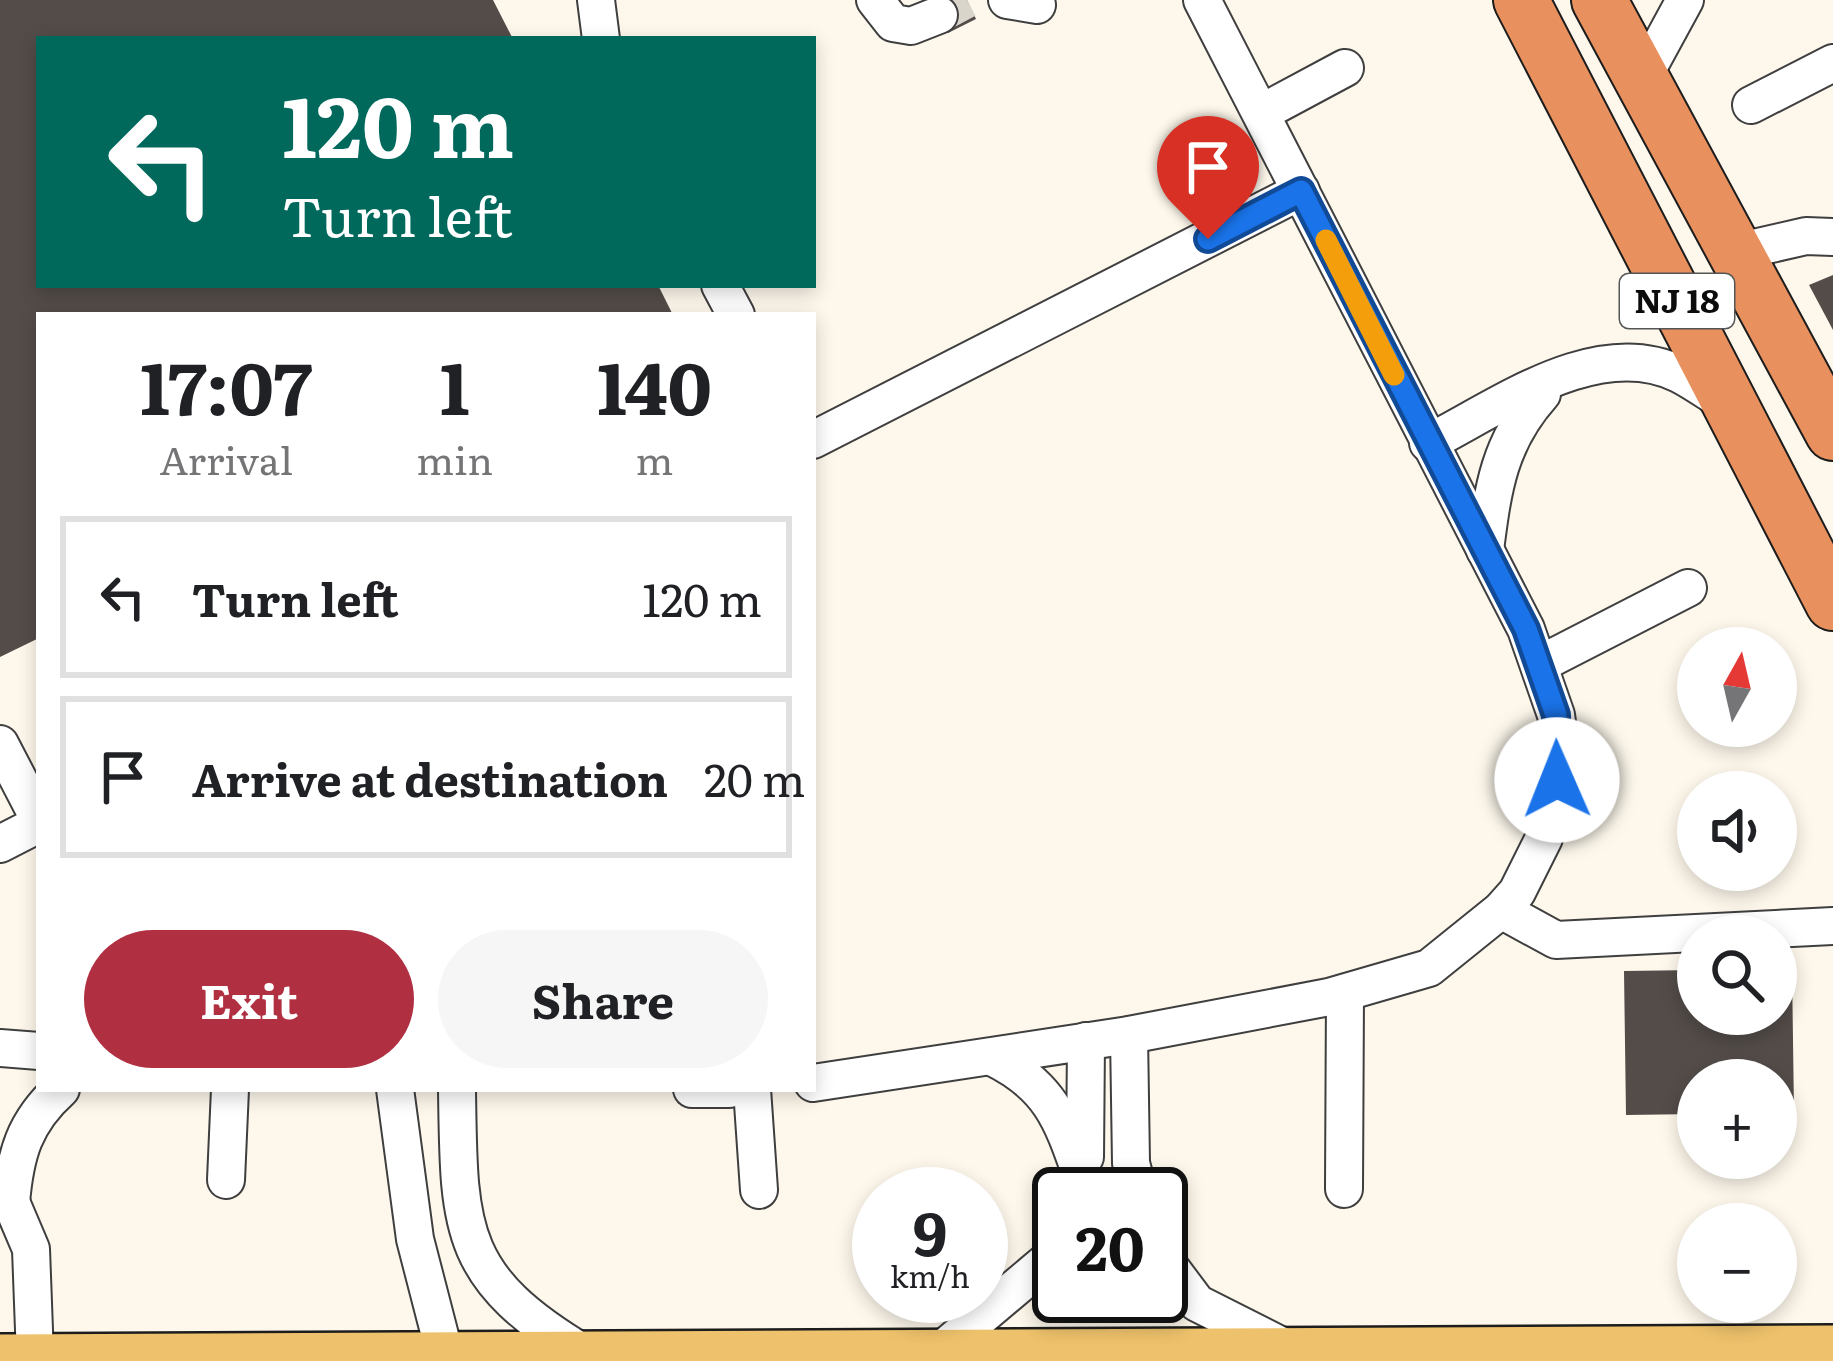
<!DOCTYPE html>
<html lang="en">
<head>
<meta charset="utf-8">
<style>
  body { margin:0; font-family:Literata,serif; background:#f6f6f6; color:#202124; height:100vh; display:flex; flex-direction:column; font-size:45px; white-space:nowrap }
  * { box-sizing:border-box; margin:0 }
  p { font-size:39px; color:#757577 }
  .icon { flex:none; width:66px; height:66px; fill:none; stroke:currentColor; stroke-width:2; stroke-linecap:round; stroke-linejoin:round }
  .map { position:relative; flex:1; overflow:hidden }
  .side { position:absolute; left:36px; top:312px; width:780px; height:780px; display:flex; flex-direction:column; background:#fff; border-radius:0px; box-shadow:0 6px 18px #0003 }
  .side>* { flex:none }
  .guide { position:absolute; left:36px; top:36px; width:780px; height:252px; border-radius:0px; box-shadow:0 6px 18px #0003; background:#00695c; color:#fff; overflow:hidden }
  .needle { width:78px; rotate:8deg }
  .tools { position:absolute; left:1677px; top:627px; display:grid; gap:24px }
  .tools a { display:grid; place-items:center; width:120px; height:120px; border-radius:50%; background:#fff; box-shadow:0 6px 18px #0003; font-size:60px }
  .speed { position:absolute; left:852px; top:1167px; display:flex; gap:24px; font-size:60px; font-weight:700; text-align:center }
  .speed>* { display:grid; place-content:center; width:156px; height:156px; border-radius:50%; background:#fff; box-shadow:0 6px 18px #0003; line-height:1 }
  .speed small { font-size:30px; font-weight:400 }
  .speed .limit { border:6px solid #111; border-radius:18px; background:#fff; color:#111 }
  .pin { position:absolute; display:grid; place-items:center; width:102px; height:102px; color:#fff; margin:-123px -51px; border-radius:50% 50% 50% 0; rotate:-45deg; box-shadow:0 0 12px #0007 }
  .pin .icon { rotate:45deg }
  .me { position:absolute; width:132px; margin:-66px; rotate:359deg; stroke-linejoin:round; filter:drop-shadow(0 0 9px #0008) }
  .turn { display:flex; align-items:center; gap:42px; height:252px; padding:0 48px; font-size:54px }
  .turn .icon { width:156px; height:156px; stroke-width:2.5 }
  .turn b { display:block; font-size:84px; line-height:102px }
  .eta { display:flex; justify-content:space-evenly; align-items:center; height:204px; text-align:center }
  .eta b { font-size:72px; font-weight:700; line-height:84px }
  .button { display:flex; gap:24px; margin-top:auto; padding:24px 48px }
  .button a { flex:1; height:138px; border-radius:72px; background:#b02f41; color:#fff; font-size:48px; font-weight:700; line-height:138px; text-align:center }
  .button a+a { background:#f6f6f6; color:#202124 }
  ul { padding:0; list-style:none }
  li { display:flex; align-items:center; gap:36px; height:162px; margin:0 24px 18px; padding:0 24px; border:6px solid #e0e0e0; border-radius:0px }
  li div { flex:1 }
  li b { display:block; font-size:45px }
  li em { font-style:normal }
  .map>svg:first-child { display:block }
</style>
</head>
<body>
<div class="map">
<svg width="1833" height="1361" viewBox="0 0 1833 1361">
  <rect width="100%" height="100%" fill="#fef8ec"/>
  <g fill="#534c49">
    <path d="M 0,0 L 493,0 L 513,39 L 39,39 L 39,285 L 658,285 L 673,315 L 39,315 L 39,638 L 0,657 Z"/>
    <path d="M 932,0 L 967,0 L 976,19 L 948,33 Z"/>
    <path d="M 1833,275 L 1833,330 L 1809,285 Z"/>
    <path d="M 1792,968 L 1794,1112 L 1776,1113 L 1776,1080 L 1698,1080 L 1698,1114 L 1626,1115 L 1624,971 L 1698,970 L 1698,1014 L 1776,1014 L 1776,969 Z"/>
  </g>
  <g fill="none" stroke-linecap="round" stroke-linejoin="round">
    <path stroke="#dad5ca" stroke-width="36" stroke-dasharray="36 18" stroke-linecap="butt" d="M 939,15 L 967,0"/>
    <defs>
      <g id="minor">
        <path d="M 596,0 L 601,39"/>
        <path d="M 875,0 L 893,23 L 911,26 L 939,15"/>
        <path d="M 1007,0 L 1037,5"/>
        <path d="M 1642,79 L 1685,0"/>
        <path d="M 1751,105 L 1833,63"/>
        <path d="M 1261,113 L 1345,68"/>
        <path d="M 1736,252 L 1806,236 L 1833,237"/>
        <path d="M 720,285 L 736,315"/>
        <path d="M 813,440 L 1301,191"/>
        <path d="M 1428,443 C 1499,407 1597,334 1679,374 C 1695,382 1711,394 1726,403"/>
        <path d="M 1485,550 C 1493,488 1499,442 1542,394"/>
        <path d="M 1540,664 L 1688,588"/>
        <path d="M 0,744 L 39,819"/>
        <path d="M 0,844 L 39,824"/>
        <path d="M 1501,910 L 1556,940 L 1833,926"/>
        <path d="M 1129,1035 L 1131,1163 L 1139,1194"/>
        <path d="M 0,1048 L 39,1051"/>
        <path d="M 992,1057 C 1054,1087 1063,1124 1085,1186"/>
        <path d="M 813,1083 L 1129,1035 L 1329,997 L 1429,968 L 1501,910 L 1517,892 L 1544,838 L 1561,751 L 1556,715 L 1526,629 L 1202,0"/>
        <path d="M 395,1089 L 415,1239 L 445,1355"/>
        <path d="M 457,1089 C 459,1229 456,1277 585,1354"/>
        <path d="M 692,1089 L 729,1089"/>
        <path d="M 752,1089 L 759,1190"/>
        <path d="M 1085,1157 L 1086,1041"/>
        <path d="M 0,1176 L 31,1249 L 35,1357"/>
        <path d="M 226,1180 L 230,1089"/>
        <path d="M 1344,1189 L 1345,993"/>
        <path d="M 11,1203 C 15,1155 24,1122 61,1089"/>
        <path d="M 1161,1255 L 1197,1303 L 1288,1349"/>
        <path d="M 938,1353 L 1059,1251"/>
      </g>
      <path id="major" d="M 0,1357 L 1833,1348"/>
      <g id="highway">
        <path d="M 1521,0 L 1833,603"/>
        <path d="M 1599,0 L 1833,433"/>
      </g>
    </defs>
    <use href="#minor" stroke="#3f3f3f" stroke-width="40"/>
    <use href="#major" stroke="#1d1d1d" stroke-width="50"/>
    <use href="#highway" stroke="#1d1d1d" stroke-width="58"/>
    <use href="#minor" stroke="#fff" stroke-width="36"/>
    <use href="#major" stroke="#eec26c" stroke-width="45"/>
    <use href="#highway" stroke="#e9915e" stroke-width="54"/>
  </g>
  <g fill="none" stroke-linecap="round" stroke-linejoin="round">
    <defs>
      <path id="route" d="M 1208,239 L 1301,191 L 1526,629 L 1556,715 L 1557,780"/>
    </defs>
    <use href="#route" stroke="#114b97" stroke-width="30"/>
    <use href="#route" stroke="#1a73e8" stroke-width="21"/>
    <path stroke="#f59e0b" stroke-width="21" d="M 1326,240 L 1394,375"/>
  </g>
  <g text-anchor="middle" stroke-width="12" stroke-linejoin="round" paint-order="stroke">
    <rect fill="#fff" stroke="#555" stroke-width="3" x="1620" y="274" width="114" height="54" rx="9"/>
    <g font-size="33" font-weight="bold" fill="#0c0c0c">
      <text x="1677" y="313">NJ 18</text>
    </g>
  </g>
</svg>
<div class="tools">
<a><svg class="needle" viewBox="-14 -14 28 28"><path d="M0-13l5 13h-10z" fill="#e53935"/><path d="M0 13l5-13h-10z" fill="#757577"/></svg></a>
<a><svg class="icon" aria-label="sound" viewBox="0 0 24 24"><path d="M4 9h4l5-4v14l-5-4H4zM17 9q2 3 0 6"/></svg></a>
<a><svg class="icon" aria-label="search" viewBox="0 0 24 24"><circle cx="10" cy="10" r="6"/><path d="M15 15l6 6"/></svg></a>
<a>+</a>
<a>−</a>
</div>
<div class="speed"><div>9<small>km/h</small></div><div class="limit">20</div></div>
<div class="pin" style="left:1208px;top:239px;background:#d93025"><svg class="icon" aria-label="arrive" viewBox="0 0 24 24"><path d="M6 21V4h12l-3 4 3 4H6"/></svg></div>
<svg class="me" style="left:1557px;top:780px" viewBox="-20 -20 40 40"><circle r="19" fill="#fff"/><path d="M0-13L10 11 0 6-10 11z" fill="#1a73e8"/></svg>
<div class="guide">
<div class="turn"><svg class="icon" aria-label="left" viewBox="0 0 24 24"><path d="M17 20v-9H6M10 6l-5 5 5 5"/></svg><div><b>120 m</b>Turn left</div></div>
</div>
<section class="side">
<div class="eta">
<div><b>17:07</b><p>Arrival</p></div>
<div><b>1</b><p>min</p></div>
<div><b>140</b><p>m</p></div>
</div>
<ul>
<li><svg class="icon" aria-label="left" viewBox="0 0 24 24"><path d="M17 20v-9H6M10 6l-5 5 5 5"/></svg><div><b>Turn left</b></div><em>120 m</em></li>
<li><svg class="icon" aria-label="arrive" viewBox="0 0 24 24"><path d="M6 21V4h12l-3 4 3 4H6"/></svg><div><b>Arrive at destination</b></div><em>20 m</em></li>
</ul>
<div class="button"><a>Exit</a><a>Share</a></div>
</section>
</div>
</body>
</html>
